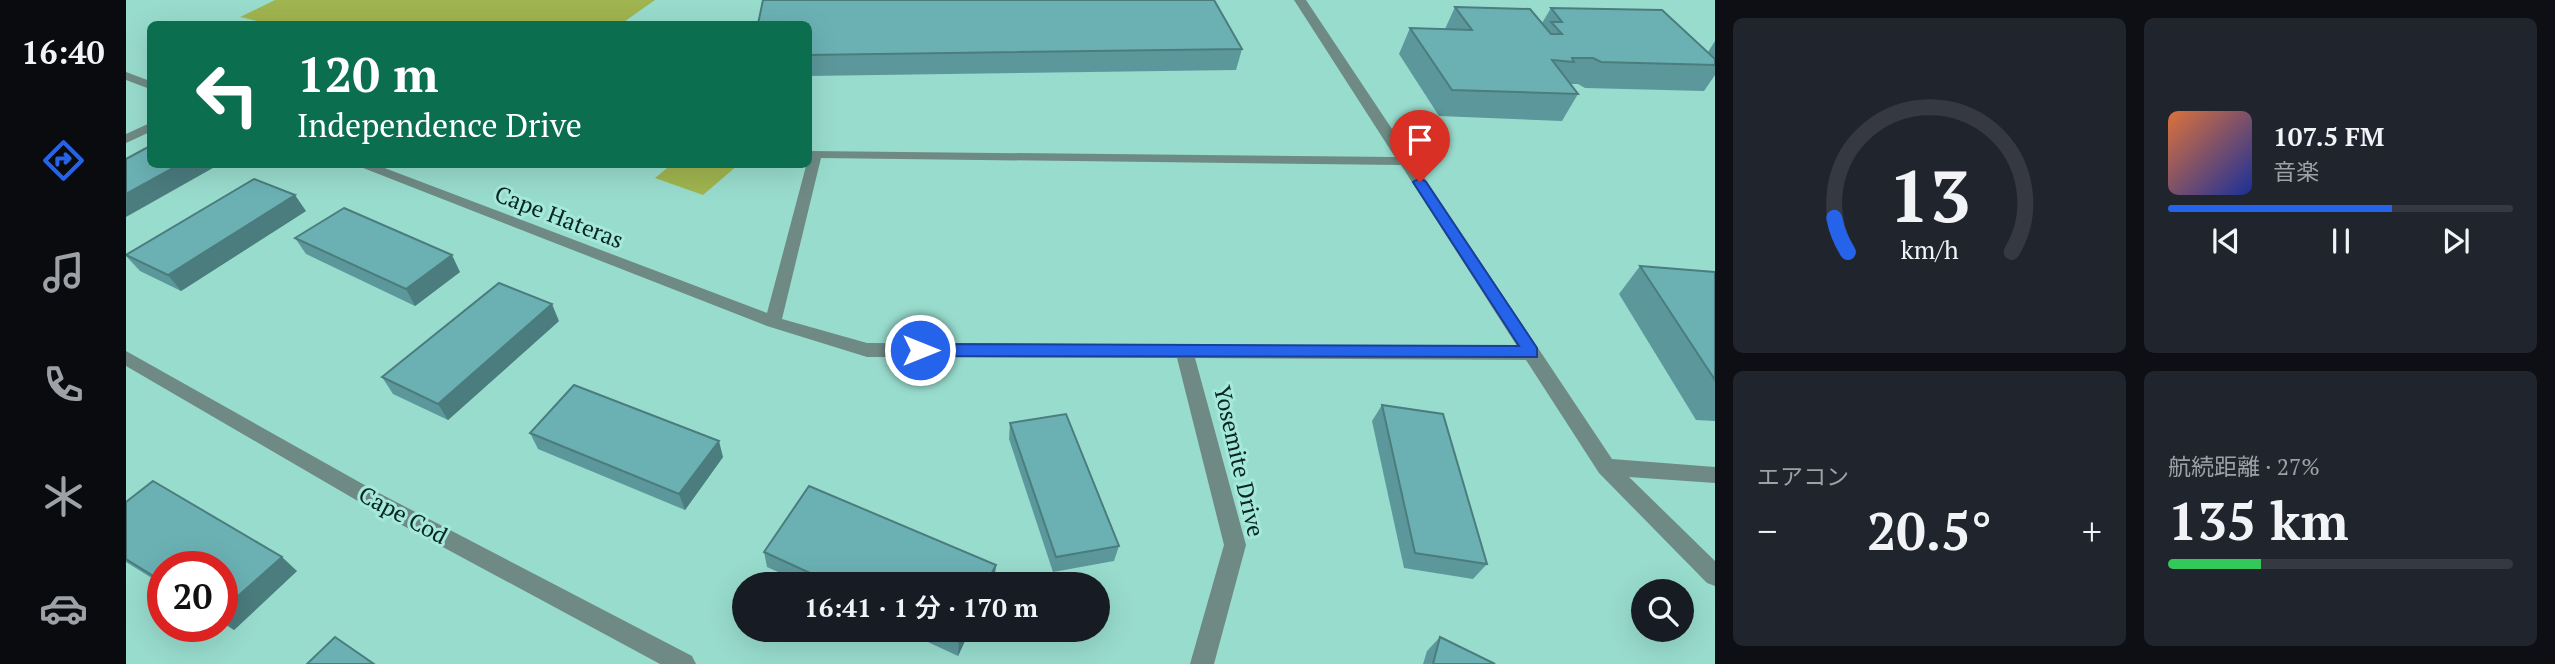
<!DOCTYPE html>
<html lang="ja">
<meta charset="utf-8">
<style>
body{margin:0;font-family:"PT Serif","Noto Sans JP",serif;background:#20242c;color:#f1f3f6;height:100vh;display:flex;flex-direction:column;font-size:26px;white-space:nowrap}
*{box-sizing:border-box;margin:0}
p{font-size:23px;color:#9ea1a6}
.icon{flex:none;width:38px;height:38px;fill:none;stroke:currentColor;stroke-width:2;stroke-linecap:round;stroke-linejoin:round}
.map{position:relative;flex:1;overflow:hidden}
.panel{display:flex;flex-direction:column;gap:18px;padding:18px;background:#0d0f14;width:840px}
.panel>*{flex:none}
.hud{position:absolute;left:21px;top:21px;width:665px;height:147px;border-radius:10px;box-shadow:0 7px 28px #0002;background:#0b6e4f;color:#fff;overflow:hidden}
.buttons{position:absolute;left:1505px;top:579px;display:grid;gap:14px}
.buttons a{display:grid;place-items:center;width:63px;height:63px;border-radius:50%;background:#171b24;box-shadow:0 7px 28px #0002;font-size:35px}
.speed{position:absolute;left:21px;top:551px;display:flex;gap:14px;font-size:35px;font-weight:700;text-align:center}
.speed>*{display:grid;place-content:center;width:91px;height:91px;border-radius:50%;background:#171b24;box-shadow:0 7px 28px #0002;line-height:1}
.speed .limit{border:10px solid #d22;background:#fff;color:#111}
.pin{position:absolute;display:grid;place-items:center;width:60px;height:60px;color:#fff;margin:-72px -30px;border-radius:50% 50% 50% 0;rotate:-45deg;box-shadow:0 0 7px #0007}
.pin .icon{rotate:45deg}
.me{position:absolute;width:77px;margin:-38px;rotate:90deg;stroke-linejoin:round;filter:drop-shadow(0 0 5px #0008)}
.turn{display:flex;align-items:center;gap:24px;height:147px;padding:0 35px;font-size:32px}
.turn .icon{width:91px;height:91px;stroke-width:2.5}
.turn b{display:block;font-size:49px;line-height:60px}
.big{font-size:52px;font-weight:600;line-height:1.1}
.panel .card{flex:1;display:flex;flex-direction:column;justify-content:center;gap:10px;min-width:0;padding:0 24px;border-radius:10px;background:#20242c}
.panel .dial{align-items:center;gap:0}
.dial svg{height:182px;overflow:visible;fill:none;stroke:#363941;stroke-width:7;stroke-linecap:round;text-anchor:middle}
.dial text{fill:#f1f3f6;stroke:none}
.song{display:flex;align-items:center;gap:21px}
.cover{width:84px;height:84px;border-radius:10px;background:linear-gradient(135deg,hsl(20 70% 55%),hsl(230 70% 35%))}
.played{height:7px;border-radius:4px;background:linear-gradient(90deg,#2563eb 65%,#363941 65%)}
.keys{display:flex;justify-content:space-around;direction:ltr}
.heat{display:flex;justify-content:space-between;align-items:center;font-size:38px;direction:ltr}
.charge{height:10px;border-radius:5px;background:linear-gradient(90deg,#34c759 27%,#363941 0)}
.panel .tiles{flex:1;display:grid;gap:18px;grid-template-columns:repeat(2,1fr)}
.trip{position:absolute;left:606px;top:572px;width:378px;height:70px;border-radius:35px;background:#171b24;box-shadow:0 7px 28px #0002;font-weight:600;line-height:70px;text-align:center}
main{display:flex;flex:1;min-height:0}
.dock{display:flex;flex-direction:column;width:126px;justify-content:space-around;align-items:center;background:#090b0e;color:#9ea1a6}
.dock .icon{width:49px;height:49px}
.dock .current{color:#2563eb}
.dock b{font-size:32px;color:#f1f3f6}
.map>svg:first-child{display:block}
.green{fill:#a0b44f}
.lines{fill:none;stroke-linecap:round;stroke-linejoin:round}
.minor{fill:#6f8a84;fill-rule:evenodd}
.wall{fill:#5c989b}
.shaded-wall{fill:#4b7c7e}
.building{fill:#6bb1b4;stroke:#4b7c7e;stroke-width:2}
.route{fill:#2563eb;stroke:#184099;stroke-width:2}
.labels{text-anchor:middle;stroke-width:6;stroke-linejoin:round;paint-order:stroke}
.street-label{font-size:23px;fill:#092520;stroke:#a5e9da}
</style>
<main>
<nav class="dock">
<b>16:40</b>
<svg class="icon current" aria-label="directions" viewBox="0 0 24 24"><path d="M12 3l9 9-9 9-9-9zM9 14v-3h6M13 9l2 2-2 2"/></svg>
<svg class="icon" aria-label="music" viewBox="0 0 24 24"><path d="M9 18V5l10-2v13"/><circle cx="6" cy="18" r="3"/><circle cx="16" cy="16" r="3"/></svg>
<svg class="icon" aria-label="phone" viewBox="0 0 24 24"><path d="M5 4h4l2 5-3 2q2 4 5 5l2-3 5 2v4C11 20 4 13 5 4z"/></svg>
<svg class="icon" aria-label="climate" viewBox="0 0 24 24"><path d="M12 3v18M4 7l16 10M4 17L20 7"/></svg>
<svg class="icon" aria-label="car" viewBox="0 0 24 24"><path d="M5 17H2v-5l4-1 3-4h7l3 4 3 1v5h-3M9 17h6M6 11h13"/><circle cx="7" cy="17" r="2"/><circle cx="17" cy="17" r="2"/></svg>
</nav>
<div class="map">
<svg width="1589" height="664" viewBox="0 0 1589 664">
<rect width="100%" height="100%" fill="#98dccd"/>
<!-- green -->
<g class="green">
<path d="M149 0H529L495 24H143L114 17Z"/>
<path d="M546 164H612V165L577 195 529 178Z"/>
</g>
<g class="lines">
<!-- minor -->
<g class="minor">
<path d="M1168 0H1180L1486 459 1589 467V483L1503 477 1589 561V586L1581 583 1473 473 1400 360 1069 358 1120 545 1088 664H1064L1098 545 1051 358 741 357 641 326 227 164H248L641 313 684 151 1269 157ZM695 158 1275 165 1391 346 741 343 656 319Z"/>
<path d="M0 72 24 81V89L0 80Z"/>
<path d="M24 123V132L0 143V134Z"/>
<path d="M0 351 251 492 566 656 570 664H534L237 504 0 366Z"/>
</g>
</g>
<!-- wall -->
<g class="wall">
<path d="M1329 7 1416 23 1425 8 1582 52 1589 41V75L1578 91 1459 88 1452 84H1444L1452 94 1436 121 1313 116 1273 54 1284 28 1319 29Z"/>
<path d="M682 24 1116 49 1110 70 682 76Z"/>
<path d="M180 211 55 291 14 271 0 256Z"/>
<path d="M169 238 334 272 289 306 180 254Z"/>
<path d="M1514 266 1589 272V421L1570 420 1493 294Z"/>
<path d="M433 321 322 420 267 394 256 377Z"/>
<path d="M1256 405 1361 564 1347 579 1278 568 1246 421Z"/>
<path d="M884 423 993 546 988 561 927 572 883 439Z"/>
<path d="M404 433 597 457 559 510 412 449Z"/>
<path d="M0 502 171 571 108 630 96 623V567H37V585L0 562Z"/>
<path d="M638 552 870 565 868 580 866 584H679L641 567Z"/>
<path d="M776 630H844L832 656Z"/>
<path d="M1314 637 1369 664H1297L1301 651Z"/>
</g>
<!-- shaded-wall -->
<g class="shaded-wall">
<path d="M54 164H94L0 217V194Z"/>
<path d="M169 195 180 211 55 291 42 275Z"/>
<path d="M326 255 334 272 289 306 280 289Z"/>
<path d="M426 304 433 321 322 420 312 404Z"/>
<path d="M593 441 597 457 559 510 553 494Z"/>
<path d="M156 557 171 571 108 630 96 620V610Z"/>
<path d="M870 565 868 580 866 584H860Z"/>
<path d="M839 630H844L832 656 833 642Z"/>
</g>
<!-- building -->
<g class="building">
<path d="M637 0H1088L1116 49 682 55V24H632Z"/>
<path d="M1329 7 1404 9 1425 34H1436L1425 22H1436L1425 8 1536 10 1589 59V65L1475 62 1467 58H1446L1448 62 1426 60 1452 94 1326 90 1284 28 1346 30Z"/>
<path d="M24 146V164H54L0 194V159Z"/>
<path d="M128 179 169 195 42 275 0 255Z"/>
<path d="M218 208 326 255 280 289 169 238Z"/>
<path d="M1514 266 1589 272V380Z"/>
<path d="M373 283 426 304 312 404 256 377Z"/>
<path d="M448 385 593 441 553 494 404 433Z"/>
<path d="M1256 405 1317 414 1361 564 1289 553Z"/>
<path d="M940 414 993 546 930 557 884 423Z"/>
<path d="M27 481 156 557 96 610V567H37V582L0 559V502Z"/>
<path d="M683 486 870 565 860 584H708L638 552Z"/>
<path d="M807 630H839L833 642Z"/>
<path d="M209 637 248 664H181Z"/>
<path d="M1314 637 1369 664H1307Z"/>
</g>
<!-- route -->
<path class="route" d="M1294 178 1300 182 1411 348V357L794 356 786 350 794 344 1393 346 1287 182Z"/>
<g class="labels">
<!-- street labels -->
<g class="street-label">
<text transform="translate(433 217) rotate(21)" y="8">Cape Hateras</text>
<text transform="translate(1113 461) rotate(77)" y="8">Yosemite Drive</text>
<text transform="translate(277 515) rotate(28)" y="8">Cape Cod</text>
</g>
</g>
</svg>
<div class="buttons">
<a><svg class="icon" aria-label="search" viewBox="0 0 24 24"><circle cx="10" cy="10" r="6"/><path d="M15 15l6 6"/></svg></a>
</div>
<div class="speed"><div class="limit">20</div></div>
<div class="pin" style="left:1294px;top:182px;background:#d93025"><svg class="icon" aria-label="arrive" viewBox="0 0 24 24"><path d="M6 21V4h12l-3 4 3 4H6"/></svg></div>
<svg class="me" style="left:794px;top:350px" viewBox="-20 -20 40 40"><circle r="17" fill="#2563eb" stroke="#fff" stroke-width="3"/><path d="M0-11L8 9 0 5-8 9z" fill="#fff"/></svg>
<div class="trip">16:41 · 1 分 · 170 m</div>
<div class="hud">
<div class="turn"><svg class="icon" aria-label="left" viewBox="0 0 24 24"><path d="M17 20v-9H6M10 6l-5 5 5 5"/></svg><div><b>120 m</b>Independence Drive</div></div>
</div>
</div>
<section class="panel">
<div class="tiles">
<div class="card dial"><svg viewBox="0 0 100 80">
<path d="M14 69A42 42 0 1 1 86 69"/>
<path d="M14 69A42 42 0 0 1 8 54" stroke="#2563eb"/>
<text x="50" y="56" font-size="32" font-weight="700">13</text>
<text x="50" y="72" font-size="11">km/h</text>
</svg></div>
<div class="card">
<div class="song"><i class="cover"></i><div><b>107.5 FM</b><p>音楽</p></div></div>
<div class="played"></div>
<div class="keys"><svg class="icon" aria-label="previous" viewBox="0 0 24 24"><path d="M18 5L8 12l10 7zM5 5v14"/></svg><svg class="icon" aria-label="pause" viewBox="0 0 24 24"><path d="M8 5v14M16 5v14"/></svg><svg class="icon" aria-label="next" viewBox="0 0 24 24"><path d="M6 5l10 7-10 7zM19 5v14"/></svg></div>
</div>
<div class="card"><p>エアコン</p>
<div class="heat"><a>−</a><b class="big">20.5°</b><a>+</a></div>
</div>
<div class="card"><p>航続距離 · 27%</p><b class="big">135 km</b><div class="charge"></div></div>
</div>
</section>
</main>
